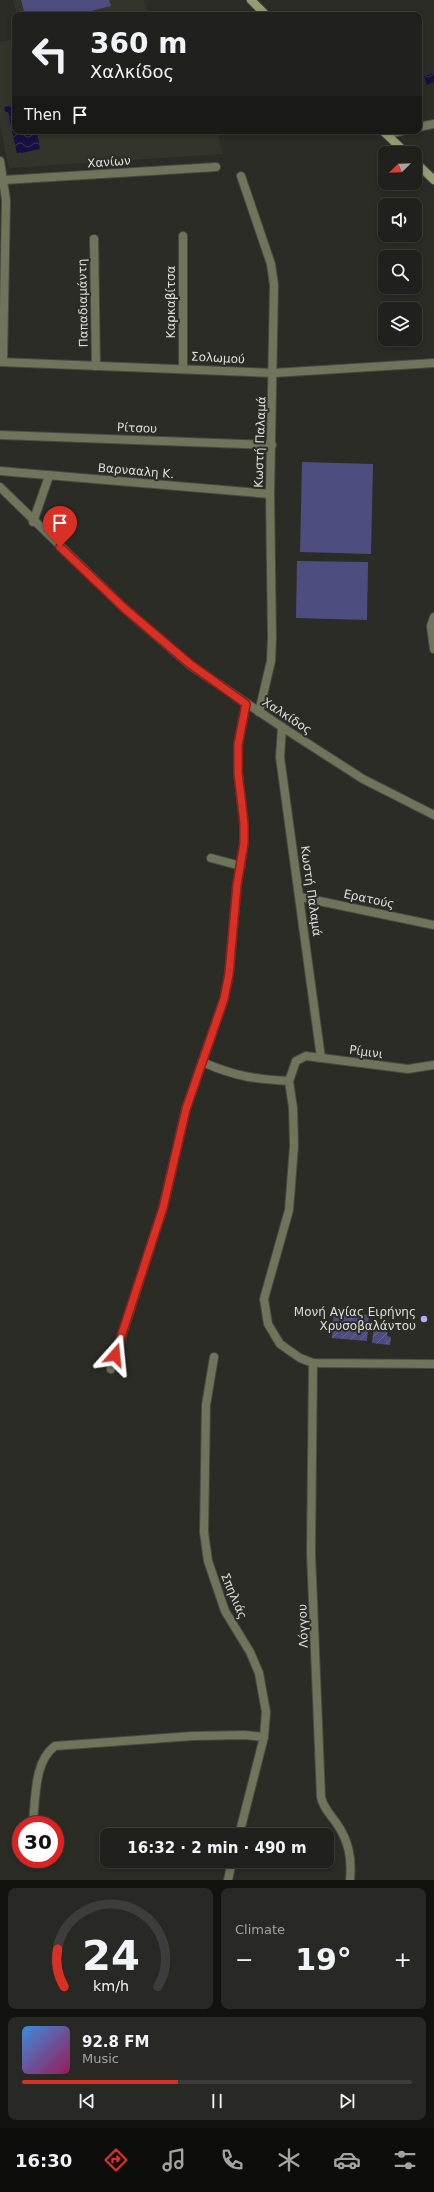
<!DOCTYPE html>
<meta charset="utf-8">
<style>
body{margin:0;font-family:"DejaVu Sans",sans-serif;background:#282925;color:#f1f3f6;height:100vh;display:flex;flex-direction:column;font-size:15px;white-space:nowrap}
*{box-sizing:border-box;margin:0}
p{font-size:13px;color:#a2a3a3}
.icon{flex:none;width:22px;height:22px;fill:none;stroke:currentColor;stroke-width:2;stroke-linecap:round;stroke-linejoin:round}
.map{position:relative;height:1880px;overflow:hidden}
.drawer{display:flex;flex-direction:column;gap:8px;padding:8px;background:#12120f;flex:1}
.drawer>*{flex:none}
.guide{position:absolute;left:12px;top:12px;width:410px;height:122px;border-radius:8px;box-shadow:0 2px 6px #0003,0 0 0 1px #3d3e3b;background:#20211c;color:#f1f3f6;overflow:hidden}
.needle{width:26px;rotate:247deg}
.tools{position:absolute;left:378px;top:146px;display:grid;gap:8px}
.tools a{display:grid;place-items:center;width:44px;height:44px;border-radius:8px;background:#20211c;box-shadow:0 2px 6px #0003,0 0 0 1px #3d3e3b;font-size:20px}
.speed{position:absolute;left:12px;top:1816px;display:flex;gap:8px;font-size:20px;font-weight:700;text-align:center}
.speed>*{display:grid;place-content:center;width:52px;height:52px;border-radius:50%;background:#20211c;box-shadow:0 2px 6px #0003,0 0 0 1px #3d3e3b;line-height:1}
.speed .limit{border:6px solid #d22;background:#fff;color:#111}
.pin{position:absolute;display:grid;place-items:center;width:34px;height:34px;color:#fff;margin:-41px -17px;border-radius:50% 50% 50% 0;rotate:-45deg;box-shadow:0 0 4px #0007}
.pin .icon{rotate:45deg}
.me{position:absolute;width:44px;margin:-22px;rotate:18deg;stroke-linejoin:round;filter:drop-shadow(0 0 3px #0008)}
.turn{display:flex;align-items:center;gap:14px;height:84px;padding:0 12px;font-size:18px}
.turn .icon{width:52px;height:52px;stroke-width:2.5}
.turn b{display:block;font-size:28px;line-height:34px}
.then{display:flex;align-items:center;height:38px;padding:0 12px;background:#0003;gap:8px;font-size:15px}
.big{font-size:30px;font-weight:700;line-height:1.1}
.drawer .widget{flex:1;display:flex;flex-direction:column;justify-content:center;gap:6px;min-width:0;padding:0 14px;border-radius:8px;background:#282925}
.drawer .dial{align-items:center;gap:0}
.dial svg{height:104px;overflow:visible;fill:none;stroke:#3d3e3b;stroke-width:7;stroke-linecap:round;text-anchor:middle}
.dial text{fill:#f1f3f6;stroke:none}
.song{display:flex;align-items:center;gap:12px}
.cover{width:48px;height:48px;border-radius:6px;background:linear-gradient(135deg,hsl(210 70% 55%),hsl(330 70% 35%))}
.played{height:4px;border-radius:2px;background:linear-gradient(90deg,#d93025 40%,#3d3e3b 40%)}
.keys{display:flex;justify-content:space-around;direction:ltr}
.heat{display:flex;justify-content:space-between;align-items:center;font-size:22px;direction:ltr}
.drawer .tiles{flex:1;display:grid;gap:8px;grid-template-columns:1fr 1fr}
.widget:last-child{grid-column:span 2}
.trip{position:absolute;left:100px;top:1828px;width:234px;height:40px;border-radius:8px;background:#20211c;box-shadow:0 2px 6px #0003,0 0 0 1px #3d3e3b;font-weight:700;line-height:40px;text-align:center}
.menu{display:flex;height:64px;justify-content:space-around;align-items:center;background:#0d0d0b;color:#a2a3a3}
.menu .icon{width:28px;height:28px}
.menu .active{color:#d93025}
.menu b{font-size:18px;color:#f1f3f6}
.map>svg:first-child{display:block}
.built{fill:#33352a}
.park{fill:#4e4d7f}
.garden{fill:url(#garden-furrows)}
.water{fill:url(#water-waves)}
.lines{fill:none;stroke-linecap:round;stroke-linejoin:round}
.minor-casing{stroke:#484943;stroke-width:10}
.secondary-casing{stroke:#484943;stroke-width:10}
.minor{stroke:#6f745a;stroke-width:8}
.secondary{stroke:#969d73;stroke-width:8}
.route-casing{stroke:#8d1f18;stroke-width:10}
.route{stroke:#d93025;stroke-width:7}
.poi-dot{fill:#aeaefa;stroke:#2b2c26;stroke-width:1.5}
.labels{text-anchor:middle;stroke-width:4;stroke-linejoin:round;paint-order:stroke}
.street-label{font-size:12px;fill:#dedfdb;stroke:#2b2c26}
.poi-label{font-size:12px;fill:#dedfdb;stroke:#2b2c26;text-anchor:end}
</style>
<div class="map">
<svg width="434" height="1880" viewBox="0 0 434 1880">
<defs>
<pattern id="garden-furrows" width="10" height="10" patternUnits="userSpaceOnUse"><rect width="10" height="10" fill="#4e4d7f"/><path d="M-1 1l2-2M0 10L10 0M9 11l2-2" fill="none" stroke="#676691"/></pattern>
<pattern id="water-waves" width="16" height="10" patternUnits="userSpaceOnUse"><rect width="16" height="10" fill="#181040"/><path d="M0 5q4-4 8 0t8 0" fill="none" stroke="#39325b"/></pattern>
</defs>
<rect width="100%" height="100%" fill="#2b2c26"/>
<!-- built -->
<g class="built">
<path d="M13 0H144L149 15H17Z"/>
<path d="M15 39V131H232L218 136 223 154 9 168 0 126V42Z"/>
</g>
<!-- park -->
<g class="park">
<path d="M21 0H109L111 6 75 15H25Z"/>
<path d="M302 462 373 464 371 554 300 552Z"/>
<path d="M297 561 368 562 367 620 296 618Z"/>
</g>
<!-- garden -->
<g class="garden">
<path d="M334 1312 369 1315 367 1341 332 1338Z"/>
<path d="M374 1324 388 1326 387 1336 391 1337 390 1345 372 1343Z"/>
</g>
<!-- water -->
<g class="water">
<path d="M434 73V82L427 85 424 76Z"/>
<path d="M15 105V131H37L40 149 17 154 8 112H5L4 107Z"/>
</g>
<g class="lines">
<!-- minor casing -->
<g class="minor-casing">
<g id="minor">
<path d="M419 127 434 124"/>
<path d="M387 134 402 131"/>
<path d="M0 161 6 200 3 362"/>
<path d="M241 176 271 264 274 285 270 494 272 638 271 661 259 712"/>
<path d="M4 180 216 167"/>
<path d="M183 236V368"/>
<path d="M94 239 96 366"/>
<path d="M0 362 274 373 434 363"/>
<path d="M0 435 272 445"/>
<path d="M0 471 270 494"/>
<path d="M0 487 124 608 190 665 282 727 363 779 434 815"/>
<path d="M33 522 49 476"/>
<path d="M434 617 431 626 434 649"/>
<path d="M282 727 280 757 321 1058"/>
<path d="M211 858 241 866"/>
<path d="M300 897 434 925"/>
<path d="M202 1062C235 1076 252 1079 289 1081"/>
<path d="M434 1065 408 1069 306 1056 296 1061 289 1081 293 1108 294 1146 289 1210 264 1299 268 1324 280 1344 300 1358 313 1363 434 1364"/>
<path d="M214 1357 206 1405 204 1532 208 1561 225 1611 250 1652 259 1673 266 1712 264 1737 239 1835"/>
<path d="M313 1363 311 1553 321 1797C323 1808 331 1815 337 1824 349 1842 352 1858 350 1880"/>
<path d="M111 1369 163 1208 186 1109 224 999 229 974 237 885 244 843V823L238 773V745L246 704"/>
<path d="M33 1821C36 1797 34 1761 55 1746L193 1736 245 1735 264 1737"/>
<path d="M228 1880 232 1861"/>
</g>
</g>
<!-- secondary casing -->
<g class="secondary-casing">
<g id="secondary">
<path d="M251 0 266 15"/>
<path d="M383 131 406 153"/>
<path d="M415 162 434 180"/>
</g>
</g>
<!-- minor -->
<use href="#minor" class="minor"/>
<!-- secondary -->
<use href="#secondary" class="secondary"/>
</g>
<g class="lines">
<!-- route casing -->
<g class="route-casing">
<path id="route" d="M60 547 124 608 190 664 246 704 238 745V773L244 823V843L237 885 229 974 224 999 186 1109 163 1208 115 1355"/>
</g>
<!-- route -->
<use href="#route" class="route"/>
</g>
<!-- markers -->
<circle class="poi-dot" cx="424" cy="1319" r="4"/>
<g class="labels">
<!-- street labels -->
<g class="street-label">
<text transform="translate(109 162) rotate(-4)" y="4">Χανίων</text>
<text transform="translate(171 302) rotate(-90)" y="4">Καρκαβίτσα</text>
<text transform="translate(83 303) rotate(-91)" y="4">Παπαδιαμάντη</text>
<text transform="translate(218 358) rotate(3)" y="4">Σολωμού</text>
<text transform="translate(137 428) rotate(2)" y="4">Ρίτσου</text>
<text transform="translate(260 442) rotate(-88)" y="4">Κωστή Παλαμά</text>
<text transform="translate(136 471) rotate(5)" y="4">Βαρνααλη Κ.</text>
<text transform="translate(287 716) rotate(33)" y="4">Χαλκίδος</text>
<text transform="translate(311 891) rotate(82)" y="4">Κωστή Παλαμά</text>
<text transform="translate(369 899) rotate(12)" y="4">Ερατούς</text>
<text transform="translate(366 1052) rotate(8)" y="4">Ρίμινι</text>
<text transform="translate(234 1596) rotate(67)" y="4">Σπηλιάς</text>
<text transform="translate(303 1626) rotate(-92)" y="4">Λόγγου</text>
</g>
<!-- poi labels -->
<g class="poi-label">
<text x="416" y="1316">Μονή Αγίας Ειρήνης<tspan x="416" dy="14">Χρυσοβαλάντου</tspan></text>
</g>
</g>
</svg>
<div class="tools">
<a><svg class="needle" viewBox="-14 -14 28 28"><path d="M0-13l5 13h-10z" fill="#e53935"/><path d="M0 13l5-13h-10z" fill="#a2a3a3"/></svg></a>
<a><svg class="icon" aria-label="sound" viewBox="0 0 24 24"><path d="M4 9h4l5-4v14l-5-4H4zM17 9q2 3 0 6"/></svg></a>
<a><svg class="icon" aria-label="search" viewBox="0 0 24 24"><circle cx="10" cy="10" r="6"/><path d="M15 15l6 6"/></svg></a>
<a><svg class="icon" aria-label="layers" viewBox="0 0 24 24"><path d="M12 4l9 5-9 5-9-5zM3 14l9 5 9-5"/></svg></a>
</div>
<div class="speed"><div class="limit">30</div></div>
<div class="pin" style="left:60px;top:547px;background:#d93025"><svg class="icon" aria-label="arrive" viewBox="0 0 24 24"><path d="M6 21V4h12l-3 4 3 4H6"/></svg></div>
<svg class="me" style="left:115px;top:1355px" viewBox="-20 -20 40 40"><path d="M0-17L14 15 0 8-14 15z" fill="#d93025" stroke="#fff" stroke-width="4"/></svg>
<div class="trip">16:32 · 2 min · 490 m</div>
<div class="guide">
<div class="turn"><svg class="icon" aria-label="left" viewBox="0 0 24 24"><path d="M17 20v-9H6M10 6l-5 5 5 5"/></svg><div><b>360 m</b>Χαλκίδος</div></div>
<div class="then">Then<svg class="icon" aria-label="arrive" viewBox="0 0 24 24"><path d="M6 21V4h12l-3 4 3 4H6"/></svg></div>
</div>
</div>
<section class="drawer">
<div class="tiles">
<div class="widget dial"><svg viewBox="0 0 100 80">
<path d="M14 69A42 42 0 1 1 86 69"/>
<path d="M14 69A42 42 0 0 1 9 40" stroke="#d93025"/>
<text x="50" y="56" font-size="32" font-weight="700">24</text>
<text x="50" y="72" font-size="11">km/h</text>
</svg></div>
<div class="widget"><p>Climate</p>
<div class="heat"><a>−</a><b class="big">19°</b><a>+</a></div>
</div>
<div class="widget">
<div class="song"><i class="cover"></i><div><b>92.8 FM</b><p>Music</p></div></div>
<div class="played"></div>
<div class="keys"><svg class="icon" aria-label="previous" viewBox="0 0 24 24"><path d="M18 5L8 12l10 7zM5 5v14"/></svg><svg class="icon" aria-label="pause" viewBox="0 0 24 24"><path d="M8 5v14M16 5v14"/></svg><svg class="icon" aria-label="next" viewBox="0 0 24 24"><path d="M6 5l10 7-10 7zM19 5v14"/></svg></div>
</div>
</div>
</section>
<nav class="menu">
<b>16:30</b>
<svg class="icon active" aria-label="directions" viewBox="0 0 24 24"><path d="M12 3l9 9-9 9-9-9zM9 14v-3h6M13 9l2 2-2 2"/></svg>
<svg class="icon" aria-label="music" viewBox="0 0 24 24"><path d="M9 18V5l10-2v13"/><circle cx="6" cy="18" r="3"/><circle cx="16" cy="16" r="3"/></svg>
<svg class="icon" aria-label="phone" viewBox="0 0 24 24"><path d="M5 4h4l2 5-3 2q2 4 5 5l2-3 5 2v4C11 20 4 13 5 4z"/></svg>
<svg class="icon" aria-label="climate" viewBox="0 0 24 24"><path d="M12 3v18M4 7l16 10M4 17L20 7"/></svg>
<svg class="icon" aria-label="car" viewBox="0 0 24 24"><path d="M5 17H2v-5l4-1 3-4h7l3 4 3 1v5h-3M9 17h6M6 11h13"/><circle cx="7" cy="17" r="2"/><circle cx="17" cy="17" r="2"/></svg>
<svg class="icon" aria-label="filters" viewBox="0 0 24 24"><path d="M4 7h16M4 17h16"/><circle cx="9" cy="7" r="2"/><circle cx="15" cy="17" r="2"/></svg>
</nav>
